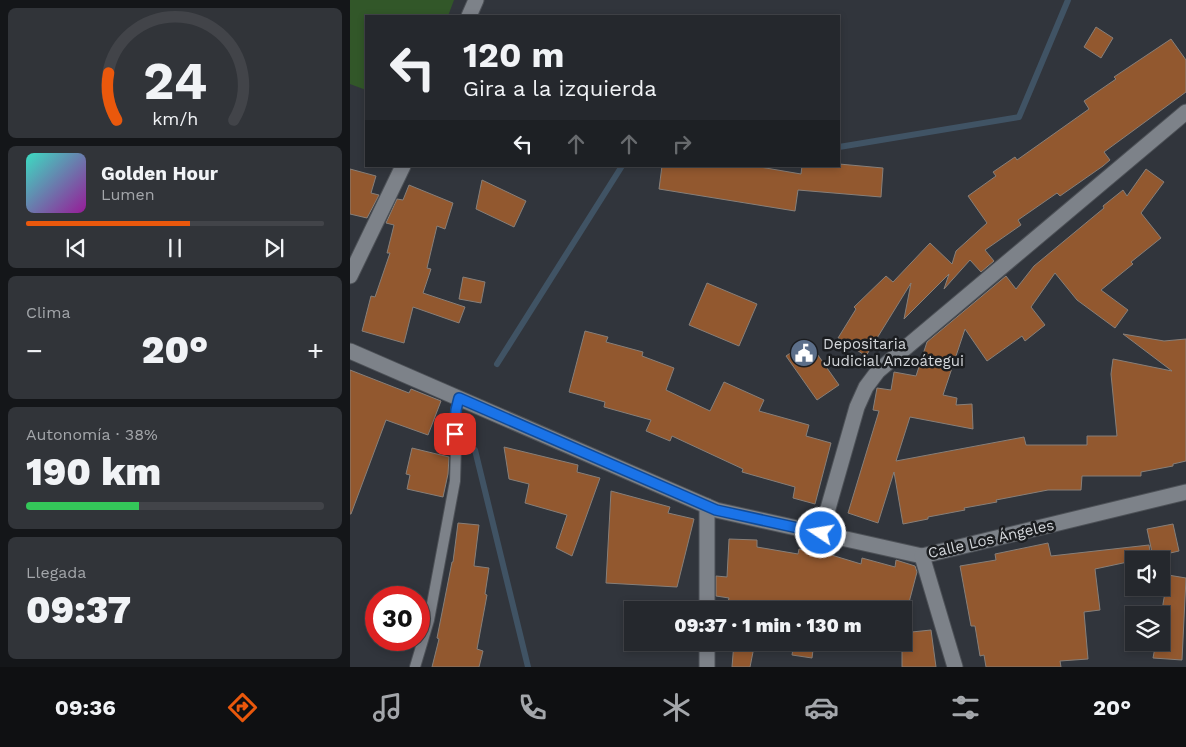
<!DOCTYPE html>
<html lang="es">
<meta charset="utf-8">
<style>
body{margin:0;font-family:"Work Sans",sans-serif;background:#313439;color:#f1f3f6;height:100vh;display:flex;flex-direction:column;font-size:19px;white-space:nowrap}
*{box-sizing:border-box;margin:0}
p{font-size:16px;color:#a3a6aa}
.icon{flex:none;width:28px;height:28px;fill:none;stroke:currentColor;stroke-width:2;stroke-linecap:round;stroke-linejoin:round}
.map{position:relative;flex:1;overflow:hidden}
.panel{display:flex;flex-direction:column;gap:8px;padding:8px;background:#141619;width:350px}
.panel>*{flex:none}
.banner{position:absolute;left:15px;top:15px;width:475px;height:152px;border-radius:0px;box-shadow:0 2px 8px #0003,0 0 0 1px #424449;background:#25282d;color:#f1f3f6;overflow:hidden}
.fabs{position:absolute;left:775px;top:551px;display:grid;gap:10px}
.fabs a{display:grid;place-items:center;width:45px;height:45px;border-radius:0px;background:#25282d;box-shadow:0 2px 8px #0003,0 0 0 1px #424449;font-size:25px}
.speed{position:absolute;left:15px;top:586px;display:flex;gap:10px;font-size:25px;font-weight:700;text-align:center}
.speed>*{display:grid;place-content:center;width:65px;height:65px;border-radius:50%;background:#25282d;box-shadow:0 2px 8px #0003,0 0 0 1px #424449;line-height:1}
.speed .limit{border:8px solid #d22;background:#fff;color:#111}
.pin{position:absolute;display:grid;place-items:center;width:42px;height:42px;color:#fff;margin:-21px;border-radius:10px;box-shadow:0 2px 8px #0006}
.me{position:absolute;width:55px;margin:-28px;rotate:282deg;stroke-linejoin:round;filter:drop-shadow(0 0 4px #0008)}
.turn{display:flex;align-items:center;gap:18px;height:105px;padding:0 15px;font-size:22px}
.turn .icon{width:65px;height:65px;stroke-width:2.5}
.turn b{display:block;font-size:35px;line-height:42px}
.lanes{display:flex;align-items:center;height:48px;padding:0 15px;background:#0003;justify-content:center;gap:25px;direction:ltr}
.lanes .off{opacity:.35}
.big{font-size:38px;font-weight:800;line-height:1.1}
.panel .tile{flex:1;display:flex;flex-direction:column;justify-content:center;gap:8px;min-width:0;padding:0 18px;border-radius:8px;background:#313439}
.panel .dial{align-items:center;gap:0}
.dial svg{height:130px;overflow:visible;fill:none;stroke:#424449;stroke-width:7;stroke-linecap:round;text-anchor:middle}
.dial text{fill:#f1f3f6;stroke:none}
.song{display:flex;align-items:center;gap:15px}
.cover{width:60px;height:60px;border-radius:8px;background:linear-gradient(135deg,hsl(170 70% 55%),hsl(300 70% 35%))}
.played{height:5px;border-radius:2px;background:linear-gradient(90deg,#ea580c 55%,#424449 55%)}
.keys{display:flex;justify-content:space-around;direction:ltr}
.heat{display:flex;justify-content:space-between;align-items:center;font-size:28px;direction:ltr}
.charge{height:8px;border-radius:4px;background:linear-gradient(90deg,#34c759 38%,#424449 0)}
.trip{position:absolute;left:274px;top:601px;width:288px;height:50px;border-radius:0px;background:#25282d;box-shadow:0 2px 8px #0003,0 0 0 1px #424449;font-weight:800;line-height:50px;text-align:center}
.tabs{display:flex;height:80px;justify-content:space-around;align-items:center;background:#0f1012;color:#a3a6aa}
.tabs .icon{width:35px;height:35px}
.tabs .active{color:#ea580c}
.tabs b{font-size:22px;color:#f1f3f6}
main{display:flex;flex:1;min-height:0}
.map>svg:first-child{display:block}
.green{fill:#325729}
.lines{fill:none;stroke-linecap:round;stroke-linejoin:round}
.stream{stroke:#405364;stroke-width:6}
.building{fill:#92582f;stroke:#877f79}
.lane-casing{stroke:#4d5157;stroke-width:12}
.street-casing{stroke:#4d5157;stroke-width:17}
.lane{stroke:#7d8289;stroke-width:10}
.street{stroke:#7d8289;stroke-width:15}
.route-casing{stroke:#114b97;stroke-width:12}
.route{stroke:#1a73e8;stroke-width:9}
.labels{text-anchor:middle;stroke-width:5;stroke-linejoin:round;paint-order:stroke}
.poi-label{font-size:15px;fill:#d4d7db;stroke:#1b1d20;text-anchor:start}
.street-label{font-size:15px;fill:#d4d7db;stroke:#1b1d20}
</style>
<main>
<section class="panel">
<div class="tile dial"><svg viewBox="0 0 100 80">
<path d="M14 69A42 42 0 1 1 86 69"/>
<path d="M14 69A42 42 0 0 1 9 40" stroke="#ea580c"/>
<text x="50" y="56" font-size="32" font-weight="700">24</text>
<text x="50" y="72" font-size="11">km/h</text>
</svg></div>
<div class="tile">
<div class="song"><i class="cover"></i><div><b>Golden Hour</b><p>Lumen</p></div></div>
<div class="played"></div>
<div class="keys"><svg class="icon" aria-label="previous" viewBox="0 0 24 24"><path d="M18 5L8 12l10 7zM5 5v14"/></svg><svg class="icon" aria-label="pause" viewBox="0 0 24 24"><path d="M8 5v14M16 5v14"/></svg><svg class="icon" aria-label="next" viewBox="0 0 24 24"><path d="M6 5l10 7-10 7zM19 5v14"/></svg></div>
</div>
<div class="tile"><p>Clima</p>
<div class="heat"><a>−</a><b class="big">20°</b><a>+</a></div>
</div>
<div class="tile"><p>Autonomía · 38%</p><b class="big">190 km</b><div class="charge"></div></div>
<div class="tile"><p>Llegada</p><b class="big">09:37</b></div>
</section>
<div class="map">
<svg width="836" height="667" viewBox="0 0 836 667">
<rect width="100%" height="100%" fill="#31353c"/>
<!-- green -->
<path class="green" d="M0 0H104L98 16H16V90L0 84Z"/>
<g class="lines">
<!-- stream -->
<g class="stream">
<path d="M489 147 669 117 718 0"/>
<path d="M147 364 272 166"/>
<path d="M125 450 178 667"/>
</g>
</g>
<!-- building -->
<g class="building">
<path d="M746 27 763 38 751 58 734 47Z"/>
<path d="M821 39 836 60V92L754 152 760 160 753 166 710 196 707 193 668 220 671 225 635 250 644 261 631 272 620 260 594 289 599 274 554 319 561 283 516 356 488 338 506 309 504 307 536 276 543 282 580 243 602 264 606 251 637 223 618 196 646 176 643 172 665 157 667 160 739 109 734 101 766 79 764 77Z"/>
<path d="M489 164 533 168 531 197 448 190 445 211 309 189 312 166H404L451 174 452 166H489Z"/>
<path d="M0 169 26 176 21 193 29 195 17 218 0 214Z"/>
<path d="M796 169 814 182 791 213 811 238 781 262 783 264 751 290 778 310 765 328 727 300 705 273 681 307 695 325 675 341 672 336 637 361 615 329 593 395 607 398 606 405 622 404 623 429 560 417 546 461 674 437 676 445H737V436H767L761 374 763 359 822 371 773 334 814 341 836 339V461L823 464V466L791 472V476H732L731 490H698L646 500 647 502 614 508 615 510 578 517V519L553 524 544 472 528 523 498 513 529 411 523 410 527 388 541 390 544 372 566 376 577 342 656 276 666 289 684 266 754 208 753 206 773 190 777 196Z"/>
<path d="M132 180 176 201 164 227 126 209Z"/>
<path d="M59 185 103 203 95 229 87 226 77 268 81 269 73 293 115 307 109 323 63 307 54 343 12 331 21 296 25 297 40 253H37L44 225 36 223 47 199 53 200Z"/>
<path d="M113 277 135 282 131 303 109 299Z"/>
<path d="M357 283 407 304 389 346 339 325Z"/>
<path d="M235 331 258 337 256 342 293 352 292 356 324 368 316 390 360 411 374 382 414 400 409 411 459 425 456 436 481 443 465 504 443 498 445 487 392 472 393 469 322 436 320 441 296 431 301 420 254 407 255 402 219 392Z"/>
<path d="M458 341 489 385 467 400 436 356Z"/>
<path d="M0 370 59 393 61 389 91 401 78 435 36 420 1 514H0Z"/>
<path d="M154 447 228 465 227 472 250 478 222 556 206 548 217 515 175 503 179 484 159 479Z"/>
<path d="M62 448 99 457 98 474 93 497 57 489 60 475 56 474Z"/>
<path d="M261 491 320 507 318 513 344 519 327 587 256 583Z"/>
<path d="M108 523 129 525 124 566 139 568 135 594 137 595 127 649 133 651 129 667H82L89 639 87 638 102 562H103Z"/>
<path d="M823 524 829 551 803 557 797 529Z"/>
<path d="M379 539 407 540V547L448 554 449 549 478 554 511 564 512 558 545 567 546 560 565 566 567 572 557 610H376L379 598 366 596V576L377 577Z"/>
<path d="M698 543 701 556 799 545 801 557 745 569 750 610 734 612 738 659 710 661 711 667H636L634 655 630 656 625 626H621L610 566 646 560 645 554Z"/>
<path d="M818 575 836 578 832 660 803 658 806 642H811L813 604Z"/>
<path d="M581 630 586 667H552V633Z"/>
<path d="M293 642H338L337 648 293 644Z"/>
<path d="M384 642H405L400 667H382Z"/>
<path d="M444 642H464L462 658 442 655Z"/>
</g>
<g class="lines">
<!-- lane casing -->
<g class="lane-casing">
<path id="lane" d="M65 667 79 620 105 481 106 448 105 421 106 410 109 398"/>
</g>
<!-- street casing -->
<g class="street-casing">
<g id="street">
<path d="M119 16 126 0"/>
<path d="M0 276 53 166"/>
<path d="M0 351 366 510 572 556 836 492"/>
<path d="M357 506V610"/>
<path d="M471 533 507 407 516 387 528 371 836 112"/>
<path d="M572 556 605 667"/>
<path d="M357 642V667"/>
</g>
</g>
<!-- lane -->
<use href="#lane" class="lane"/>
<!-- street -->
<use href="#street" class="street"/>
</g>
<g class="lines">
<!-- route casing -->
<g class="route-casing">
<path id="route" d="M105 434 106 410 109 398 366 510 471 533"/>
</g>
<!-- route -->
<use href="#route" class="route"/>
</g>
<!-- icons -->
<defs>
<g id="civic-disc" transform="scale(1.4375)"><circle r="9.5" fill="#5c6f8a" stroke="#1b1d20"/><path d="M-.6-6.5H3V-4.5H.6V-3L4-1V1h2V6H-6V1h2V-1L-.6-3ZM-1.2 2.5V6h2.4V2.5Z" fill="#fff"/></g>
</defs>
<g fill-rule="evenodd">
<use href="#civic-disc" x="454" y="353"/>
</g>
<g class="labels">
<!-- poi labels -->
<g class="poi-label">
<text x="473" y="349">Depositaria<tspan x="473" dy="17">Judicial Anzoátegui</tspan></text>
</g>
<!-- street labels -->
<g class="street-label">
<text transform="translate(641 539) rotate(-13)" y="5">Calle Los Ángeles</text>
</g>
</g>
</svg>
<div class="fabs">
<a><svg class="icon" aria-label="sound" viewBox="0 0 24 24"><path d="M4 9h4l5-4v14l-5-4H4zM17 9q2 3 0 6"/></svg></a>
<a><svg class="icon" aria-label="layers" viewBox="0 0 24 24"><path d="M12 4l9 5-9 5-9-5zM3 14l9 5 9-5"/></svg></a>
</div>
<div class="speed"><div class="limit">30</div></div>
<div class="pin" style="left:105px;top:434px;background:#d93025"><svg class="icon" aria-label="arrive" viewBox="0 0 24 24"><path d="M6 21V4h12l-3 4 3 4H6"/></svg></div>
<svg class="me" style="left:471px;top:533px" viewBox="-20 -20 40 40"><circle r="17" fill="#1a73e8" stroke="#fff" stroke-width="3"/><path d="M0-11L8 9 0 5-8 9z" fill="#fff"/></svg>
<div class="trip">09:37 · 1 min · 130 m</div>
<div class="banner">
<div class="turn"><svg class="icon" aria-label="left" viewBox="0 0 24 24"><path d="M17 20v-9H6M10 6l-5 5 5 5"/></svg><div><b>120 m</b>Gira a la izquierda</div></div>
<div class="lanes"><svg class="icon" aria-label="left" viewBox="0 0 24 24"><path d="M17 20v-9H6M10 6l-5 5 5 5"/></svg><svg class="icon off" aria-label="ahead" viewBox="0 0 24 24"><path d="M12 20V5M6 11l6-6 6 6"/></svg><svg class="icon off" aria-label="ahead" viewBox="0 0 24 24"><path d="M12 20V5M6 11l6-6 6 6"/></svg><svg class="icon off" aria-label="right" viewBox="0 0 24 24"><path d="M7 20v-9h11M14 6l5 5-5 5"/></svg></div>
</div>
</div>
</main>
<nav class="tabs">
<b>09:36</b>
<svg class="icon active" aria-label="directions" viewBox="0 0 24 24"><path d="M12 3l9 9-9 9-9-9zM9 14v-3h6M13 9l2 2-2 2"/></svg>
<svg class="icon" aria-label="music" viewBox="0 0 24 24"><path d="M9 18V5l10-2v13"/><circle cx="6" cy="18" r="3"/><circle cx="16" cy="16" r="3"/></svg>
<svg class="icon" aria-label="phone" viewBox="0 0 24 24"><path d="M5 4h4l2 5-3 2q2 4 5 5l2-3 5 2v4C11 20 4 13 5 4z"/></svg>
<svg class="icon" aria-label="climate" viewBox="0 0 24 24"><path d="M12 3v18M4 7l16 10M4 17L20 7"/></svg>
<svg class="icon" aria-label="car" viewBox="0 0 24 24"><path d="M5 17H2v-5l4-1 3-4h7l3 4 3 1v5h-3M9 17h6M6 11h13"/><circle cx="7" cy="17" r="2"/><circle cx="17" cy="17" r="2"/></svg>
<svg class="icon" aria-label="filters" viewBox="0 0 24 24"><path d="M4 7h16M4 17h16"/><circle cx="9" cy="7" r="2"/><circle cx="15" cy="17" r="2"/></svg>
<b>20°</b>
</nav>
